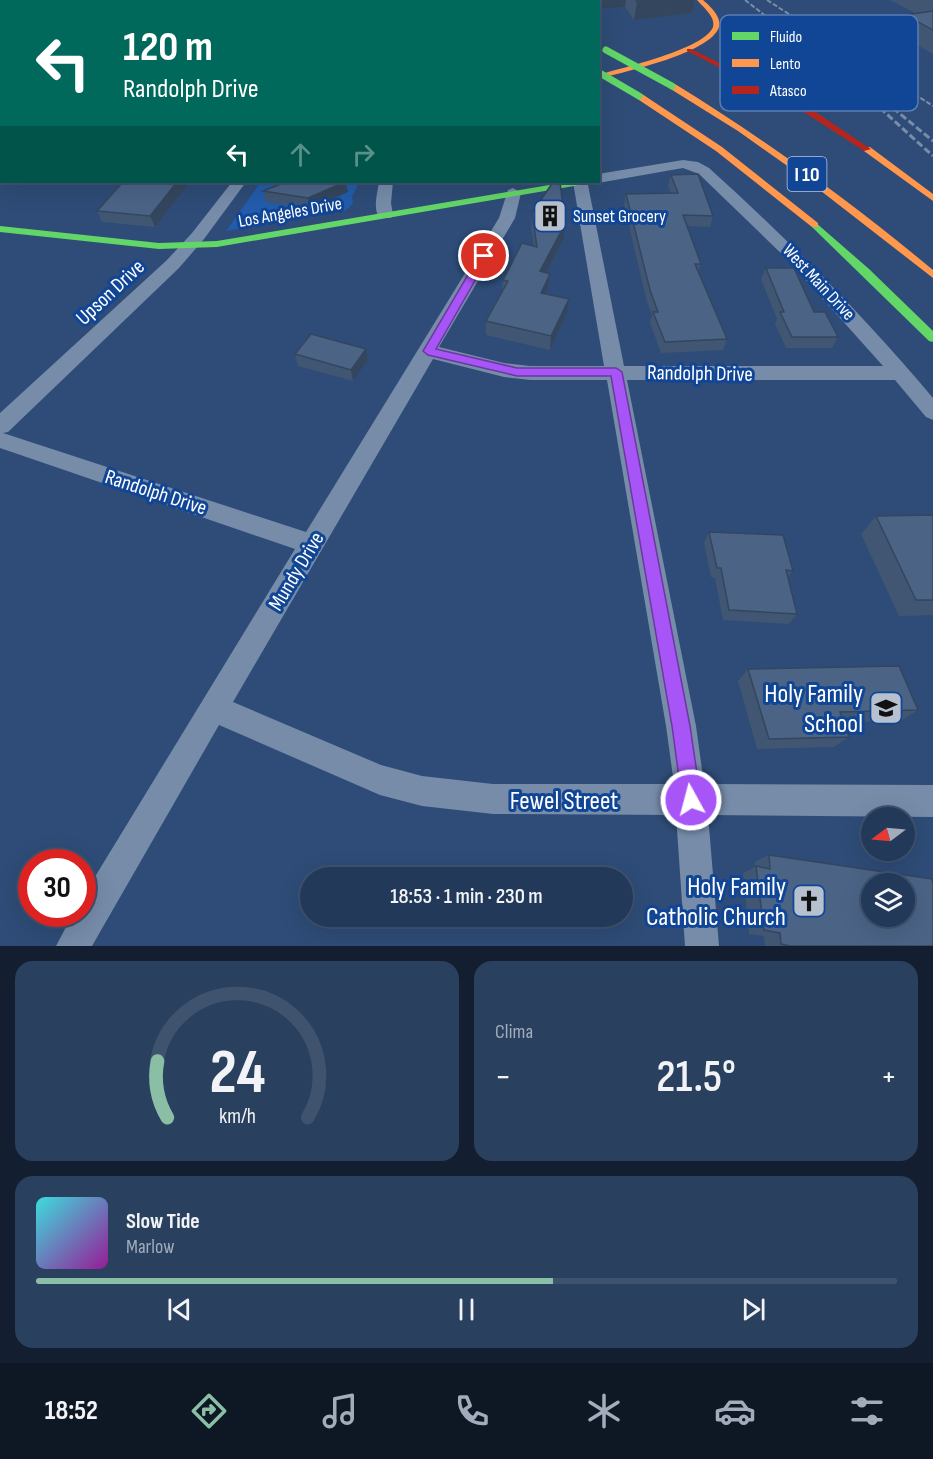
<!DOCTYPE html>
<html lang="es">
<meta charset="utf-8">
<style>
body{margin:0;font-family:"Sofia Sans Condensed",sans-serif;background:#2a405f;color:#f1f3f6;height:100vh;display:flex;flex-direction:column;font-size:22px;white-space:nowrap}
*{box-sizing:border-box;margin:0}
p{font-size:20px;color:#a2acba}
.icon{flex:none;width:33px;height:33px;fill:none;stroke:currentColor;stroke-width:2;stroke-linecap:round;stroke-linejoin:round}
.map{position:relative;height:946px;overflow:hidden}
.sheet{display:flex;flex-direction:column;gap:15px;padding:15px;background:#131f31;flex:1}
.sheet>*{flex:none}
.hud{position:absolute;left:0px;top:0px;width:600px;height:183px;box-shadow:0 6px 24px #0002,0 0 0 2px #3f536f;background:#00695c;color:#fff;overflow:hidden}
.needle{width:39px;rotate:254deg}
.fabs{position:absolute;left:861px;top:807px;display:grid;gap:12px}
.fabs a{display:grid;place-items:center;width:54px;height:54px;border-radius:50%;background:#223959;box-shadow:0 6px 24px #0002,0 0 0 2px #3f536f;font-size:30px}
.speed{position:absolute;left:18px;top:849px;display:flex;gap:12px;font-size:30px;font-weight:700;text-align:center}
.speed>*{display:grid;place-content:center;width:78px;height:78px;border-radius:50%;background:#223959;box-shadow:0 6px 24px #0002,0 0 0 2px #3f536f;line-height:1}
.speed .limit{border:9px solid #d22;background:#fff;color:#111}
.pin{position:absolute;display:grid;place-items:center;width:51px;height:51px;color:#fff;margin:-26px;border:3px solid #fff;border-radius:50%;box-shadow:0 2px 6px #0007}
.me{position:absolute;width:66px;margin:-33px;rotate:353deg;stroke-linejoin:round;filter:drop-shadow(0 0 4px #0008)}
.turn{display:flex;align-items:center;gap:21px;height:126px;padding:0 24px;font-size:27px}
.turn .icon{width:78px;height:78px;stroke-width:2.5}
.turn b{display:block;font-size:42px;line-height:51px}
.lanes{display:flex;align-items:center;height:57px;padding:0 24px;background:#0003;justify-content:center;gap:30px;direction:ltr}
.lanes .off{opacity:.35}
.big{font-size:45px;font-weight:600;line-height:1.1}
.sheet .widget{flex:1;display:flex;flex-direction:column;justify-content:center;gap:9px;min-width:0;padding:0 21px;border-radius:18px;background:#2a405f}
.sheet .dial{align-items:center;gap:0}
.dial svg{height:156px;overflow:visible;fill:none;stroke:#3f536f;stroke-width:7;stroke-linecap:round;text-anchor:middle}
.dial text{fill:#f1f3f6;stroke:none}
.song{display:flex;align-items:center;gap:18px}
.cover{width:72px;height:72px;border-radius:9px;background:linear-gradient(135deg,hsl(180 70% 55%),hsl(300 70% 35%))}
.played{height:6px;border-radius:3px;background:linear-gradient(90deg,#8abfa5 60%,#3f536f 60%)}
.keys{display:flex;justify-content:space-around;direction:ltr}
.heat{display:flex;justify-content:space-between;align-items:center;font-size:33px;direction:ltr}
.sheet .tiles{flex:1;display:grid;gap:15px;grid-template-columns:1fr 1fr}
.widget:last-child{grid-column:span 2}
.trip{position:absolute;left:300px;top:867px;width:333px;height:60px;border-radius:30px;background:#223959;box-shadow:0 6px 24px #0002,0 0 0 2px #3f536f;font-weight:600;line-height:60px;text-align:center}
.tabs{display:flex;height:96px;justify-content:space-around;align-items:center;background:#0e1724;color:#a2acba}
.tabs .icon{width:42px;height:42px}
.tabs .on{color:#8abfa5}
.tabs b{font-size:27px;color:#f1f3f6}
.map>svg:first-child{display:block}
.green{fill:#235cac}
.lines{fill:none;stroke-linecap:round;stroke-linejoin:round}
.street{fill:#768ca9;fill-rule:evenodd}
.fast{fill:#63d668;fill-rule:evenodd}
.slow{fill:#ff974d;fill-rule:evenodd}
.jam{fill:#b3261e;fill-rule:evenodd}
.rail-far1{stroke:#798da9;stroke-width:2;stroke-dasharray:5 2;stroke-linecap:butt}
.rail{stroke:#798da9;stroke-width:3;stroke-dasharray:7 3;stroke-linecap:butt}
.fast-bridge{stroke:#63d668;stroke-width:7}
.wall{fill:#405673}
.shaded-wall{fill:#34465e}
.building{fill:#4b6486;stroke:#34465e;stroke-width:1.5;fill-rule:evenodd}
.route{fill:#a855f7;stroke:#6d37a1;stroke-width:1.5}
.labels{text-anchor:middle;stroke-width:6;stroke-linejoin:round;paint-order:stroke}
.far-street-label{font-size:18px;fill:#fff;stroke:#104695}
.far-poi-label{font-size:18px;fill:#fff;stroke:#104695;text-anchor:start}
.shield{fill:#104695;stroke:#b7c8df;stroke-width:1.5}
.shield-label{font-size:20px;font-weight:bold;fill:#fff}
.street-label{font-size:21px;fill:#fff;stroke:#104695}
.near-poi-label{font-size:26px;fill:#fff;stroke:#104695;text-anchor:end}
.near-street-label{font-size:26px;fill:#fff;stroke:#104695}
.key{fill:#104695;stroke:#587eb5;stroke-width:1.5}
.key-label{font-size:16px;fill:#fff}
</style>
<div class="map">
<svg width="933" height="946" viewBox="0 0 933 946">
<rect width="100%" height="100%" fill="#2e4c77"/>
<!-- green -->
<path class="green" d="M261 182H359L352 197 353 204 346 210 226 231Z"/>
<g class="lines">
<!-- street -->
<g class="street">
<path d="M335 0H345L346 2H336Z"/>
<rect x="0" y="52" width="2" height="6"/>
<path d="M683 160 698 162 709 168C789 240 864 316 933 398V420L926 417 895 380H627L696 726 704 784 933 785V817L708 815 719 946H685L676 815 493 814 422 806 380 795 219 725 92 946H56L73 914H82V898L295 549 0 448V413L167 260 192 233 232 182H246L204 239 179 268 8 432 3 433 306 532 499 218 508 190 513 188 521 193 515 218 439 347 504 363 530 366H604L573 182H591L588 185 624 366H883L789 261 699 174 683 168 598 183 592 182H598V174ZM433 359 504 377 530 380H607L666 726 674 784H493L422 776 381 765 233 702Z"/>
<path d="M379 182H393L391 203 393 215 391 218H379C373 207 377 195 379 182Z"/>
</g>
<!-- fast -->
<g class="fast">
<path d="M197 0H203L195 2Z"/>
<path d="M0 162H2L0 168Z"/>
<path d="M567 182H584L580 185 217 247 159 249 0 232V226L159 243 217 241Z"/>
<path d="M815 222 869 269 933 331V342L929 341 812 227V223Z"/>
</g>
<!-- slow -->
<g class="slow">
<path d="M412 0 423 2H413Z"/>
<path d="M484 0 494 2H485Z"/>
<path d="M697 0H703C710 6 722 17 719 27 711 53 624 72 598 79V75C621 68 705 49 713 27 716 17 703 7 697 0Z"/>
<path d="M669 84H675C766 140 851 202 933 270V278L803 177 738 131 669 88Z"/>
<path d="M636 94H642L722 147 818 223V227H812L716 151 636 98Z"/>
<path d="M864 147H870L933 194V201L864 151Z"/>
</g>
<!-- jam -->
<path class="jam" d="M687 49H691L802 103 871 149 864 151 796 107 687 51Z"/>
<!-- rail-far1 -->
<g class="rail-far1">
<path d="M745 0 852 83 882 110"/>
<path d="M767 0 933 106"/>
<path d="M887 103 895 110"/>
</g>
<!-- rail -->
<g class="rail">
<path d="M880 108 933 156"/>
<path d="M893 108 933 141"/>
</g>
<!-- fast-bridge -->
<g class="fast-bridge">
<path d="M606 50 672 86"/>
<path d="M598 72 639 96"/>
</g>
</g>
<!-- wall -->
<g class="wall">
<path d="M585 0H695L692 13 634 20 625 7 598 9V2H586Z"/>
<path d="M890 0H933V54L896 33 905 15 915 13Z"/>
<path d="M671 175 713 216 710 227 687 226 701 264 698 272 727 339 723 350 661 353 650 323 652 315 647 302 624 205 626 194 671 193 668 186Z"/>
<path d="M123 182H190L155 227 102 222 97 211Z"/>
<path d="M417 182H441V184L417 185Z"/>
<path d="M263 191 348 192 310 209 266 202Z"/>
<path d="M532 213 564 238 546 273 550 274 548 288 546 294 567 313 550 350 486 335V321L502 291 503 280 534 246 531 228Z"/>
<path d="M766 268 814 312 838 337 832 348H786L775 324 777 319 761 279Z"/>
<path d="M366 349 368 360 353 381 298 366 295 354Z"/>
<path d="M933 515V615L899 616 861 534 876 516Z"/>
<path d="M709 532 793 571 787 577 797 614 789 624 723 620 715 578 711 577 704 543Z"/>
<path d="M748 669 918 710 901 721 844 722 849 737 834 747 757 749 738 681Z"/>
<path d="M769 855 933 946H765L764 936 749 934 743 873 755 867V862Z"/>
</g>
<!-- shaded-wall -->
<g class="shaded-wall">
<path d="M593 0H626L625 7 598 9V2H593Z"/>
<path d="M651 0H695L692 13 634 20 637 2Z"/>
<path d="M177 182H190L155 227 150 216Z"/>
<path d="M345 182H346L348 192 310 209 308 198Z"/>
<path d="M565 224 564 238 539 286 540 271Z"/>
<path d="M550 274 548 288 539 307 541 293Z"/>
<path d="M569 299 567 313 550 350 551 336Z"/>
<path d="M366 349 368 360 353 381 351 370Z"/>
</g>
<!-- building -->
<g class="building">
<path d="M210 0H318L321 2H208Z"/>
<path d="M636 0H651L637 2Z"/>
<path d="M933 11V30L905 15Z"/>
<path d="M698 174 713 216 683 215 701 264H695L727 339 665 342 653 312H658L650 290 626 194 678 193 671 175Z"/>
<path d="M123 182H177L150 216 97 211Z"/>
<path d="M286 182H345L308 198 263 191Z"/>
<path d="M553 182H560L565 224 540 271 550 274 541 293 569 299 551 336 486 321 508 281 503 280 522 243 537 247 532 213Z"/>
<path d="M766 268H794L814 312H825L838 337H792L780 312H784Z"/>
<path d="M311 334 366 349 351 370 295 354Z"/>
<path d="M933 515V600H916L876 516Z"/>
<path d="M709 532 783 535 793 571 786 570 797 614 729 610 721 568H717Z"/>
<path d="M899 666 918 710 840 712 849 737 769 739 748 669Z"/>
<path d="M769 855 932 879 933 885V946H790L781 944 780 933 764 930 756 866 770 869ZM872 884H904V916H872Z"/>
</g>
<!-- route -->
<path class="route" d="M484 253 489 256 436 349 517 368H616L622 372 690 726 701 800 698 807 691 810 685 807 682 800 672 726 611 376H517L428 355 423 351 479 256Z"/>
<!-- icons -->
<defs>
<g id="building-square" transform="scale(1.725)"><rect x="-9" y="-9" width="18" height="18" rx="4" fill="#b6c0cf" stroke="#104695"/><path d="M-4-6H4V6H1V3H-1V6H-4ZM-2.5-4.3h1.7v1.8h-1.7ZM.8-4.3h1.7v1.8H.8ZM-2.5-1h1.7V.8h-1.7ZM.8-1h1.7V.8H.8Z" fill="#111"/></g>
<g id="school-square" transform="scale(1.725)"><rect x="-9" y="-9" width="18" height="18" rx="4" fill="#b6c0cf" stroke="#104695"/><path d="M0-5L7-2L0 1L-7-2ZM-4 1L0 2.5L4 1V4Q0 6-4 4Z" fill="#111"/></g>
<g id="church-square" transform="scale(1.725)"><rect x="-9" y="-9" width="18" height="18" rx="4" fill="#b6c0cf" stroke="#104695"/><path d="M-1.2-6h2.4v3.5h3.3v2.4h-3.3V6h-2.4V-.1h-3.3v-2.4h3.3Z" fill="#111"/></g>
</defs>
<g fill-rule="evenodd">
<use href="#building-square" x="550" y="216"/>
<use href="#school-square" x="886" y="708"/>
<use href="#church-square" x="809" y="901"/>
</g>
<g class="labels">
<!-- far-street labels -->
<g class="far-street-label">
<text transform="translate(290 212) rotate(-10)" y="6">Los Angeles Drive</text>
<text transform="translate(819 282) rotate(47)" y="6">West Main Drive</text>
</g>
<!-- far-poi labels -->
<g class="far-poi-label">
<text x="573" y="222">Sunset Grocery</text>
</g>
<!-- shield labels -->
<rect class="shield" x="787.5" y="157" width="39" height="34" rx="4.5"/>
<g class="shield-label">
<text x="807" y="181">I 10</text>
</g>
<!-- street labels -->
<g class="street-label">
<text transform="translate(110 292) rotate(-43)" y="7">Upson Drive</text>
<text transform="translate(700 373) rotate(1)" y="7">Randolph Drive</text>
<text transform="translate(156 492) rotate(18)" y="7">Randolph Drive</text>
<text transform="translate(296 571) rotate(-59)" y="7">Mundy Drive</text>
</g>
<!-- near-poi labels -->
<g class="near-poi-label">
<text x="863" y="702">Holy Family<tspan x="863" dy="30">School</tspan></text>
<text x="786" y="895">Holy Family<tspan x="786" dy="30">Catholic Church</tspan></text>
</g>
<!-- near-street labels -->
<g class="near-street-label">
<text x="564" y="809">Fewel Street</text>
</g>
</g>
<!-- legend -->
<rect x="720" y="15" width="198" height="96" rx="9" class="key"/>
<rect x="732" y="32" width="27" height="8" fill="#63d668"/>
<rect x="732" y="59" width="27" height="8" fill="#ff974d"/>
<rect x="732" y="86" width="27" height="8" fill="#b3261e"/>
<g class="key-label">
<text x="770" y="42">Fluido</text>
<text x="770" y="69">Lento</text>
<text x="770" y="96">Atasco</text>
</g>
</svg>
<div class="fabs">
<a><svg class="needle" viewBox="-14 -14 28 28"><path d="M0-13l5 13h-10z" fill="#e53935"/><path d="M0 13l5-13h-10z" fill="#a2acba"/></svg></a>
<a><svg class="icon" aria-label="layers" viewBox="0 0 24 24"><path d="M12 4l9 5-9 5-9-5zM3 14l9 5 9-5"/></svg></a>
</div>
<div class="speed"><div class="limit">30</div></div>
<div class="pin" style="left:484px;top:256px;background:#d93025"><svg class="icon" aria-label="arrive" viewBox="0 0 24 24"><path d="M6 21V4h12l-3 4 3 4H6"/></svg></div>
<svg class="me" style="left:691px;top:800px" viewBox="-20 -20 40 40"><circle r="17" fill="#a855f7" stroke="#fff" stroke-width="3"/><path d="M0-11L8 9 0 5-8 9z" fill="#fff"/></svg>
<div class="trip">18:53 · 1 min · 230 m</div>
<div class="hud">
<div class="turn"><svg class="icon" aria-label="left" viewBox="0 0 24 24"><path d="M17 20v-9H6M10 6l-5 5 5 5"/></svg><div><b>120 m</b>Randolph Drive</div></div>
<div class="lanes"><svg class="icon" aria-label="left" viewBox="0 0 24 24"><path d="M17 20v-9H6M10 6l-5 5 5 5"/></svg><svg class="icon off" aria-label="ahead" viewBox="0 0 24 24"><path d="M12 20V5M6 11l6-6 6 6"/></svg><svg class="icon off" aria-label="right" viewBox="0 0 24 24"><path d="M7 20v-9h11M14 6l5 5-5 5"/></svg></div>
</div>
</div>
<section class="sheet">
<div class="tiles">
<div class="widget dial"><svg viewBox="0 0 100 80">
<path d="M14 69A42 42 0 1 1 86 69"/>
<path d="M14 69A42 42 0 0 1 9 40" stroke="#8abfa5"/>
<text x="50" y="56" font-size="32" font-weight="700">24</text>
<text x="50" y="72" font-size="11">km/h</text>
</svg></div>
<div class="widget"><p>Clima</p>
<div class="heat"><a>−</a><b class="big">21.5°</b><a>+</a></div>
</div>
<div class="widget">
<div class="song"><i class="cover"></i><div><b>Slow Tide</b><p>Marlow</p></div></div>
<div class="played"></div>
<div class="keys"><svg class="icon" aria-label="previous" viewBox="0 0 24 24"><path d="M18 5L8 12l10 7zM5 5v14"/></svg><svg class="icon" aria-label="pause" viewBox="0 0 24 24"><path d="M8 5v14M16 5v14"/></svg><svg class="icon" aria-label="next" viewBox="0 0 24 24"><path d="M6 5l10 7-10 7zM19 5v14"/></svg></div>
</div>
</div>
</section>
<nav class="tabs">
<b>18:52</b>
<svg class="icon on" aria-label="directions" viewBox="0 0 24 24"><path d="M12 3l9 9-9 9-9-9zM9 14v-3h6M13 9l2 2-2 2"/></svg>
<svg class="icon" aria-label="music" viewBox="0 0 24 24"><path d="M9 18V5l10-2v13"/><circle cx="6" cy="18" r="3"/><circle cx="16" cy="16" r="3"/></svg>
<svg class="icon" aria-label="phone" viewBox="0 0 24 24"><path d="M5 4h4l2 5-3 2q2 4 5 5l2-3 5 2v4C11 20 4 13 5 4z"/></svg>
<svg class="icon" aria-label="climate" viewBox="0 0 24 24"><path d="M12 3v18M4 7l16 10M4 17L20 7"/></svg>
<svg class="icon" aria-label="car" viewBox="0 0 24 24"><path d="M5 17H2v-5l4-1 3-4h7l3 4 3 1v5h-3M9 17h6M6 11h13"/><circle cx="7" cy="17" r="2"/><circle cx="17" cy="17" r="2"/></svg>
<svg class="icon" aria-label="filters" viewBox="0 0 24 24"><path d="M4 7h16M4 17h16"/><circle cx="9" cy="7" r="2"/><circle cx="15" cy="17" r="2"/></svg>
</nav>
